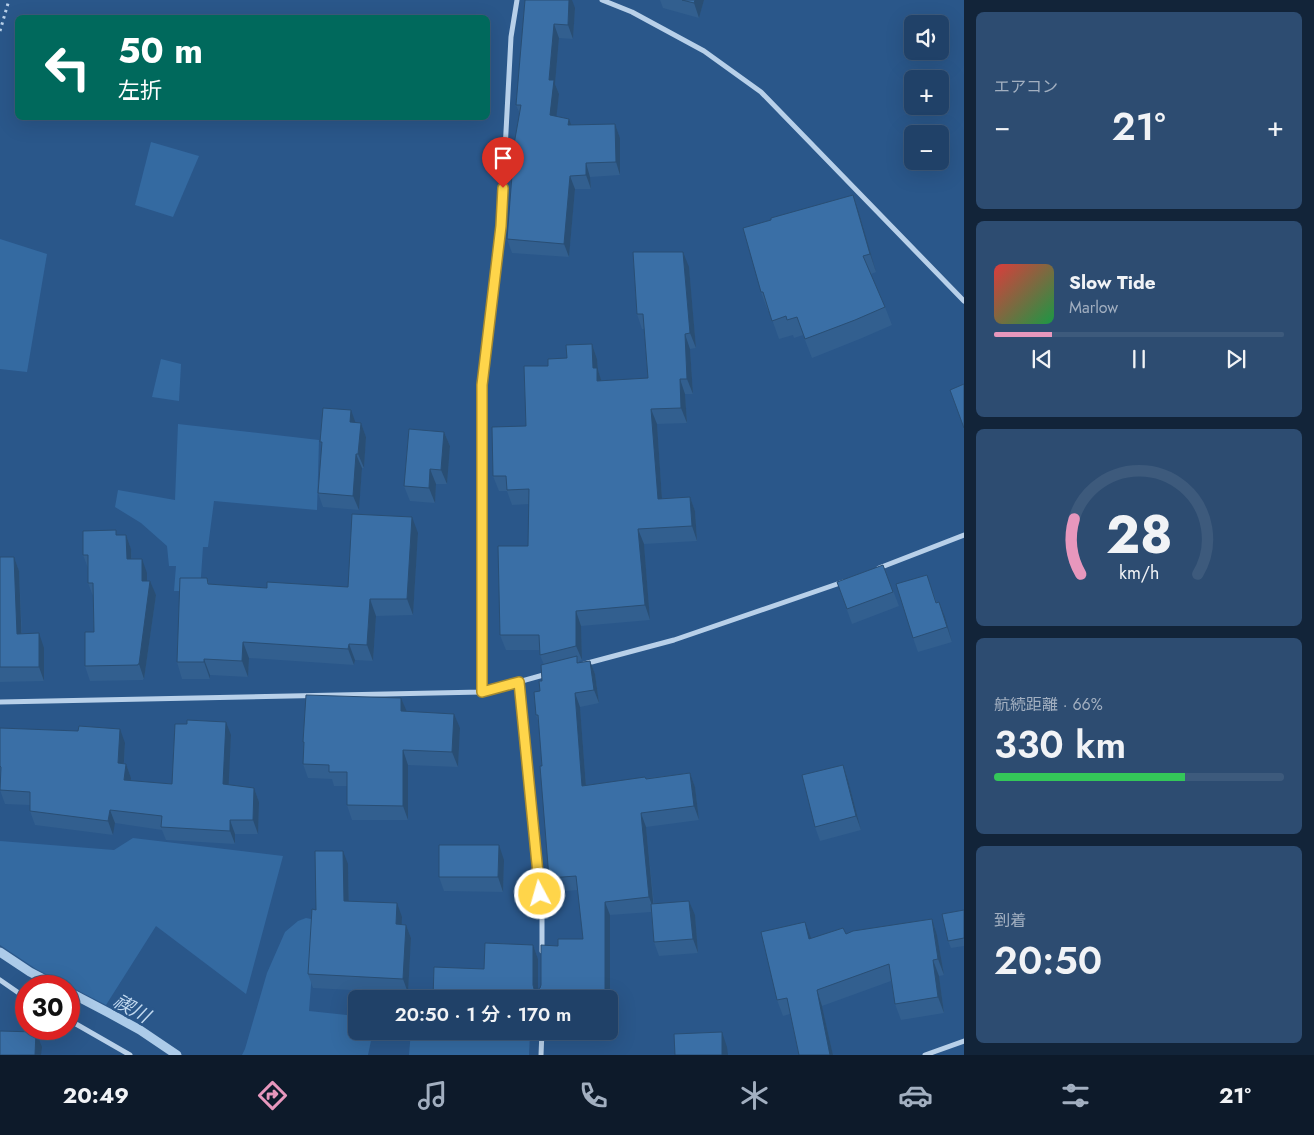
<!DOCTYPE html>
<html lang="ja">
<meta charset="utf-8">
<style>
body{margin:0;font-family:Jost,"Noto Sans JP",sans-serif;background:#2d4c71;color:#f1f3f6;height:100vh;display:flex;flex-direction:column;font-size:19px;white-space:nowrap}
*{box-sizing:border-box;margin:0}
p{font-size:16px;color:#a2afc0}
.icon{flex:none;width:28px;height:28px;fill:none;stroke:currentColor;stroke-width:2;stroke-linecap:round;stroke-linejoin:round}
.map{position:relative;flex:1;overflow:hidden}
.side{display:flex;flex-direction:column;gap:12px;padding:12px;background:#122439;width:350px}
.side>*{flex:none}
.top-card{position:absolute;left:15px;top:15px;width:475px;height:105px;border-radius:8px;box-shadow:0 5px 20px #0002,0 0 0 1px #3d5a7c;background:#00695c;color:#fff;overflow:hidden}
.buttons{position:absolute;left:904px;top:15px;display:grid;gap:10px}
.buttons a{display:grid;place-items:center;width:45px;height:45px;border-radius:8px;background:#204168;box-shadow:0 5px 20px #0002,0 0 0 1px #3d5a7c;font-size:25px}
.speed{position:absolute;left:15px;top:975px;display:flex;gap:10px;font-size:25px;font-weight:700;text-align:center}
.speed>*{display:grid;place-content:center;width:65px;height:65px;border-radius:50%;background:#204168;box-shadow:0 5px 20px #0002,0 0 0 1px #3d5a7c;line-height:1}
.speed .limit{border:8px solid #d22;background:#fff;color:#111}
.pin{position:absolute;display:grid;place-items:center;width:42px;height:42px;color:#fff;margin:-51px -21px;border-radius:50% 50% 50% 0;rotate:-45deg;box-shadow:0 0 5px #0007}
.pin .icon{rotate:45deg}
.me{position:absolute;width:55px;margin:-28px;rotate:354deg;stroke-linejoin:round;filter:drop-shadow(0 0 4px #0008)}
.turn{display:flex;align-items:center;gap:18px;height:105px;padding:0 20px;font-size:22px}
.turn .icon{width:65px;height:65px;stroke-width:2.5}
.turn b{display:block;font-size:35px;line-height:42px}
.big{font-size:38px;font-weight:600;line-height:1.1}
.side .card{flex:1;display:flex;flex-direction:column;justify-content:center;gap:8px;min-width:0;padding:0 18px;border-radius:8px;background:#2d4c71}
.side .dial{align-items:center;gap:0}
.dial svg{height:130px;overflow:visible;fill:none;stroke:#3d5a7c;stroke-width:7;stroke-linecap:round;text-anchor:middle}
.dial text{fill:#f1f3f6;stroke:none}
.song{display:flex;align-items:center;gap:15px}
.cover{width:60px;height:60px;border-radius:8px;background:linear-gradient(135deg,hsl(0 70% 55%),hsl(140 70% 35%))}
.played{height:5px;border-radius:2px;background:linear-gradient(90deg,#e797bd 20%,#3d5a7c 20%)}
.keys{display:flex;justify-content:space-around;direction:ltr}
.heat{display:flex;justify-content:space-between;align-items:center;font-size:28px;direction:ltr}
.charge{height:8px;border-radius:4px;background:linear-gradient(90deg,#34c759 66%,#3d5a7c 0)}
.trip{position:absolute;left:348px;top:990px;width:270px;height:50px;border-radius:8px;background:#204168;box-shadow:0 5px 20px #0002,0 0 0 1px #3d5a7c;font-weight:600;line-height:50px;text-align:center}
.tab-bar{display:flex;height:80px;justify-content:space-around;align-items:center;background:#0d1a2a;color:#a2afc0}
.tab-bar .icon{width:35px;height:35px}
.tab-bar .current{color:#e797bd}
.tab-bar b{font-size:22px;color:#f1f3f6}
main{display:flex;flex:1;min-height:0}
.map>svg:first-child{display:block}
.green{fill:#346aa1}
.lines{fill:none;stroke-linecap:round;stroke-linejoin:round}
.stream{stroke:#accbe9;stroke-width:9}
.path{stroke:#b8d0e9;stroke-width:3;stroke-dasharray:2.5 4;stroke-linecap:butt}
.minor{stroke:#b8d0e9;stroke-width:5}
.wall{fill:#325f8f}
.shaded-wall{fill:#294e74}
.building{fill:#3a6fa6;stroke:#294e74}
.route-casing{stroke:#a68a30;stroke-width:12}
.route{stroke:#ffd54a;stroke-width:9}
.labels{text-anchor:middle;stroke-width:5;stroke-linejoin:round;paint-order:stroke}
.water-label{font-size:19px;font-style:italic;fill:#c3daf0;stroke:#2a578a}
</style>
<main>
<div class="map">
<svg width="964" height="1055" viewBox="0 0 964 1055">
<rect width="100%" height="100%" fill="#2a578a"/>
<!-- green -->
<g class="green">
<path d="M151 142 199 156 173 217 135 205Z"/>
<path d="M0 239 47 254 27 372 0 369Z"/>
<path d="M161 359 181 364 179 401 152 397Z"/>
<path d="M178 424 319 440 317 510 214 501 208 547H203L200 591H174L176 566H169L167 546 141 523 115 507 118 490 175 500Z"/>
<path d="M133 838 283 856 246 994 156 926 106 1005 36 969 0 945V841L114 850Z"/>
<path d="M306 918 316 920 309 1011 356 1016V1031H373L368 1055H242L245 1049 267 973 285 932 298 921Z"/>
<path d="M411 1031 530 1032 529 1055H409Z"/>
</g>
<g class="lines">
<!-- stream -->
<g class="stream">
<path d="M0 952 30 972 57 986"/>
<path d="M69 992 109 1013 140 1030 177 1055"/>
</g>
<!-- path -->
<path class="path" d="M0 31 9 0"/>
<!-- minor -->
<g class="minor">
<path d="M602 0 632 12 704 51 761 92 964 301"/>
<path d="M879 568 964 535"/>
<path d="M584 664 674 640 843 582"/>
<path d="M519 682 542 913V951"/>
<path d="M482 692V385L501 226 511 37 517 0"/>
<path d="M0 702 482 692 547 674"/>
<path d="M0 980 26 998"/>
<path d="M69 1020 130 1055"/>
<path d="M541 1055 542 1031"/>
<path d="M925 1055 964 1041"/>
</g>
</g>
<!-- wall -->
<g class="wall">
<path d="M525 0 575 8 573 39 559 38 555 84 559 94 556 116 569 119 571 125 615 124 620 138V175L590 177 591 189H575L569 257 512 253 507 239 514 153 513 150 520 114 516 105Z"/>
<path d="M660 0H704L699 18 663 8Z"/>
<path d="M859 213 876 272 871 274 885 307 892 325 862 338 812 358 803 335 794 338 793 335 779 339 769 311H768L761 292Z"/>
<path d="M689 267 696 348 690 349 693 394H685L687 423 657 424 662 498 690 497 695 511 697 541 644 544 650 620 581 626 582 660 579 661V662L590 661 595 674 599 703 580 707 586 785 690 773 695 787 699 820 646 827 654 904 695 915 698 953 659 956 654 942 651 912 610 915V1030H609V999H433L484 969 533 945 538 959V989L540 988 558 946 583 939 578 890 554 892 549 878 542 766 539 724 536 715 542 681 544 665 540 655V650H506L500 635 528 546 529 504 512 505 507 491H499L493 476 526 426 548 366 567 358 592 344 597 359 598 370 601 381 648 378 644 329H642L637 314Z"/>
<path d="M355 423H361L366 437 364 468H362L359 510 323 507 318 493 322 446 320 442Z"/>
<path d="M444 432 450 446 447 484H436L435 503 410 501 404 486Z"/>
<path d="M418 533 413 615 376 616 373 661 355 660 354 665 249 658 248 677 210 675V679H182L177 662 207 578 210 585 267 588 348 587Z"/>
<path d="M118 535H126L131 549 132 559 147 573V581L156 595 144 679H143V680L90 681 85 666 94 632 93 596 88 583V568L83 555Z"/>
<path d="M0 557H14L19 571 22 633 44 648V681L0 682Z"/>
<path d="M883 565 899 606 852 624 837 582Z"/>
<path d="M932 589 937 603 939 602 952 642 918 652 913 638Z"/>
<path d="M401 698 406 712 460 728 458 767 408 765V820H352L347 805V786H334L332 779 308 778 303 764 304 746 303 742Z"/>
<path d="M0 728 125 743 124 764H126L131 778V781L172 784 231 735 228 785 254 788 259 802 258 834H235V844L166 840 162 830 115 823 113 835 35 825 30 811V805L5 804 0 790Z"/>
<path d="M843 765 848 780 861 830 820 841 815 827Z"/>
<path d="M504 860 503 892 444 891 439 877Z"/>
<path d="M348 864 349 901 402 917 401 924 406 925 411 938 408 993 313 988 308 974 316 910Z"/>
<path d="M964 910V946L951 948 948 941Z"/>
<path d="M932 919 937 935 944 975 939 976 944 1013 901 1020 895 1004 891 981 822 1006 833 1055H799L790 1014 783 1016 777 1000 811 939 846 934Z"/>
</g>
<!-- shaded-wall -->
<g class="shaded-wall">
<path d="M569 0H572L575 8 573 39 568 25Z"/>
<path d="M695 0H704L699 18 694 3Z"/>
<path d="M554 24 559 38 555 84 559 94 555 129 550 115 549 80Z"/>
<path d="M569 119 574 132 568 125Z"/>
<path d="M615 124 620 138V175L616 162Z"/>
<path d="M586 163 590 177 591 189 586 175Z"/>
<path d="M570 176 575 189 569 257 564 244Z"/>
<path d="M853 195 859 213 876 272 870 254Z"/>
<path d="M683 252 689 267 696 348 690 333Z"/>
<path d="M685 334 690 349 693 394 687 379Z"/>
<path d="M592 344 597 359 598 370 602 383 603 396 593 368Z"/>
<path d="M680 379 685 394 687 423 681 408Z"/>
<path d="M651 409 657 424 663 514 658 499Z"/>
<path d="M351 410 356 424 350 422Z"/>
<path d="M361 423 366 437 364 468 358 454Z"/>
<path d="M444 432 450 446 447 484 441 470Z"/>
<path d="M356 454 362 468 359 510 353 496Z"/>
<path d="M430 469 436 484 435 503 429 488Z"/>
<path d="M690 497 695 511 697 541 692 526Z"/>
<path d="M412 517 418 533 413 615 407 599Z"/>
<path d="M638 529 644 544 650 620 645 605Z"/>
<path d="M126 535 131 549 132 573 127 559Z"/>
<path d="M14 557 19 571 22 648 17 634Z"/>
<path d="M142 559 147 573V596L142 581Z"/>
<path d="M150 581 156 595 144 679 139 664Z"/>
<path d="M370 599 376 616 373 661 367 645Z"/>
<path d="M939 602 945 617 952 642 947 627Z"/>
<path d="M576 611 581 626 582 660 576 646Z"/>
<path d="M39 633 44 648V681L39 667Z"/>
<path d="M243 642 249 658 248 677 242 661Z"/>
<path d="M349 644 355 660 354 665 348 649Z"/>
<path d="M204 659 210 675V679L204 662Z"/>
<path d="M590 661 595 674 599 703 594 690Z"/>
<path d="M575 693 580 707 587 800 582 786Z"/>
<path d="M401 698 407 712 401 711Z"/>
<path d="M454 714 460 728 458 767 452 752Z"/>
<path d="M226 722 231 735 228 798 223 784Z"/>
<path d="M120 729 125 743 123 777 118 763Z"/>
<path d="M403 750 408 765V820L403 806Z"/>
<path d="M126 764 131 778 129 794 124 780Z"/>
<path d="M843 765 848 780 861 830 856 816Z"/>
<path d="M690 773 695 787 699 820 694 806Z"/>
<path d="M254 788 259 802 258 834 253 820Z"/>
<path d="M110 810 115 823 113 835 108 821Z"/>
<path d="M641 813 646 827 654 911 649 897Z"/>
<path d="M230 820 235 834V844L230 831Z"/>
<path d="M499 845 504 860 503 892 498 877Z"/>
<path d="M343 851 348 864 349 914 344 901Z"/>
<path d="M689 901 695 915 698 953 693 939Z"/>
<path d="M605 902 610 915V1030L609 1026V999H605Z"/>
<path d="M397 903 402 917 401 938 396 924Z"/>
<path d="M932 919 937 935 944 975 938 959Z"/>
<path d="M805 922 811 938 815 955 809 939Z"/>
<path d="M406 925 411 938 408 993 403 979Z"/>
<path d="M533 945 538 959V999L533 985Z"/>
<path d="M933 960 939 976 944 1013 938 997Z"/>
<path d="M817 990 822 1006 833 1055H830Z"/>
<path d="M36 1032 42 1047 41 1055H35Z"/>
<path d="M722 1032 727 1047 728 1055H722Z"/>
</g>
<!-- building -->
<g class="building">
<path d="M525 0H569L568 25 554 24 549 80H554L550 115 569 119 568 125 615 124 616 162 586 163V175L570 176 564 244 507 239 514 150H513L521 105H516Z"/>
<path d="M682 0H695L694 3Z"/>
<path d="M853 195 870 254 863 256 885 307 855 320 805 339 797 317 787 320 786 316 772 321 763 292H761L743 228 771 220V218Z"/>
<path d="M633 252H683L690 333 685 334 687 379H680L681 408 651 409 658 499 690 497 692 526 638 529 645 605 576 611V646L540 655 539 635H500L498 546H528L529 489 507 490 506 476H493L492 427 526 426 524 366H548V359L567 358 566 345 592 344 593 368H597V381L648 378 643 314H637Z"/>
<path d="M964 384V428L950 390Z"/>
<path d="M323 408 351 410 350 422 361 423 358 454H356L353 496 318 493 322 442H320Z"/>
<path d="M409 429 444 432 441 470 430 469 429 488 404 486Z"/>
<path d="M352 514 412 517 407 599H370L367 645 349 644 348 649 243 642 242 661 204 659V662H177L180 578H207L208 584 267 588V582L348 587Z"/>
<path d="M116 530V535H126L127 559H142V581H150L139 664H138V665L85 666V632H94L93 583H88V555H83V531Z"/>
<path d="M0 557H14L17 634 39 633V667H0Z"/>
<path d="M883 565 893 592 847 609 837 582Z"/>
<path d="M927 575 936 603 939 602 947 627 913 638 896 584Z"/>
<path d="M577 656V663L590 661 594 690 575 693 582 786 645 777 646 779 690 773 694 806 641 813 649 897 605 902V999H433L434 967 484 969 485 943 533 945V985L534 989 537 990 540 988 541 985V945L558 946V939H583L576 876 549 878 540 766H542L538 715H536L534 692 540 691 539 681H542L541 665Z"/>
<path d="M306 695 401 698V711L454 714 452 752 403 750V806L347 805V772H329V765L303 764 304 742H303Z"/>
<path d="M187 720 226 722 223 784 254 788 253 820H230V831L161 827 162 816 110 810 108 821 30 811V792L0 790 1 767 0 766V728L78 731 79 726 120 729 118 763 126 764 124 780 172 784 175 724H187Z"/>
<path d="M843 765 856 816 815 827 802 775Z"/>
<path d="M439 845H499L498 877H439Z"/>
<path d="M315 851H343L344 901 397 903 396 924 406 925 403 979 308 974 312 909 316 910Z"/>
<path d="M689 901 693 939 654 942 651 904Z"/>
<path d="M964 910V938L948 941 942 914Z"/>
<path d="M932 919 938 959 933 960 938 997 895 1004 889 964 817 990 830 1055H799L787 998 777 1000 761 932 805 922 809 939 843 928 846 934 853 931Z"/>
<path d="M0 1031 36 1032 35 1055H0Z"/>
<path d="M722 1032V1055H675L674 1034Z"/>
</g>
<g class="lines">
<!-- route casing -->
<g class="route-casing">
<path id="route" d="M503 188 501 226 482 385V692L519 682 540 894"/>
</g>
<!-- route -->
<use href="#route" class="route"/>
</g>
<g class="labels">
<!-- water labels -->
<g class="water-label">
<text transform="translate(132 1008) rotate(29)" y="7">禊川</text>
</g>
</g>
</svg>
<div class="buttons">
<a><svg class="icon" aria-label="sound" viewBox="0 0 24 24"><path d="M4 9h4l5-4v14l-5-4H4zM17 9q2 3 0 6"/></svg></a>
<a>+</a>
<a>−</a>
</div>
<div class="speed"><div class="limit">30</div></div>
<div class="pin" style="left:503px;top:188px;background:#d93025"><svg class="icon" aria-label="arrive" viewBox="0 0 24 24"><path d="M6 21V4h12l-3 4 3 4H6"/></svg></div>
<svg class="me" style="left:540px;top:894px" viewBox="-20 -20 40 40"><circle r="17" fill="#ffd54a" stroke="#fff" stroke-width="3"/><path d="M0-11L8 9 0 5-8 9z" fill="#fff"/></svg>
<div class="trip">20:50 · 1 分 · 170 m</div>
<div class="top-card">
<div class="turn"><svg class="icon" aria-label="left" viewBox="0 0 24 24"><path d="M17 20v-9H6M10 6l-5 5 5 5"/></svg><div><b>50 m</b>左折</div></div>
</div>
</div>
<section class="side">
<div class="card"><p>エアコン</p>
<div class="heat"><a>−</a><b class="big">21°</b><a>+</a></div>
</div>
<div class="card">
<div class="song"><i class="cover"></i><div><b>Slow Tide</b><p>Marlow</p></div></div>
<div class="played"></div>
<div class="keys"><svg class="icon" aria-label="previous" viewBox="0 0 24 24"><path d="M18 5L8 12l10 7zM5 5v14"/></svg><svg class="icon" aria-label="pause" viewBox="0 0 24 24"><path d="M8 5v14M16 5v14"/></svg><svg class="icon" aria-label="next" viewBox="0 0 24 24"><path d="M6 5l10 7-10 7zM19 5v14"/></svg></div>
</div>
<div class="card dial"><svg viewBox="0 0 100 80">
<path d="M14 69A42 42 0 1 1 86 69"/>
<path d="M14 69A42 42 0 0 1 10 35" stroke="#e797bd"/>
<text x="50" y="56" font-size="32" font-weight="700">28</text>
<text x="50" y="72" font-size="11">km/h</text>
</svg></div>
<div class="card"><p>航続距離 · 66%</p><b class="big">330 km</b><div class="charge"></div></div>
<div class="card"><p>到着</p><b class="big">20:50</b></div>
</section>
</main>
<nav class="tab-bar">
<b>20:49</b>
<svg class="icon current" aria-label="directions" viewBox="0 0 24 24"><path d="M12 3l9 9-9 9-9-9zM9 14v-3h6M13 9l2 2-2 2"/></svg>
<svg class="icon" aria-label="music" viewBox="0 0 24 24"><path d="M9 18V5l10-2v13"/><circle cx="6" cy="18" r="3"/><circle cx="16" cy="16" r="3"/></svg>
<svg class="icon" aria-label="phone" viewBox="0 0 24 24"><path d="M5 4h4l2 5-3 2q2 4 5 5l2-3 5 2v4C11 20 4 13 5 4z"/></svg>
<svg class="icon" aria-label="climate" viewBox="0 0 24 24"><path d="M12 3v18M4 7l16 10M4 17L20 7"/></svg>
<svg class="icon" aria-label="car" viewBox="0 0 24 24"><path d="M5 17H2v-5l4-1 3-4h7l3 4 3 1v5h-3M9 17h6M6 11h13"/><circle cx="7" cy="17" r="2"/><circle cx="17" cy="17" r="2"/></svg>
<svg class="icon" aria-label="filters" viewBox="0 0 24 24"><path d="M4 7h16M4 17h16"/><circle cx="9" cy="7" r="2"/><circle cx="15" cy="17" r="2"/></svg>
<b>21°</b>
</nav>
